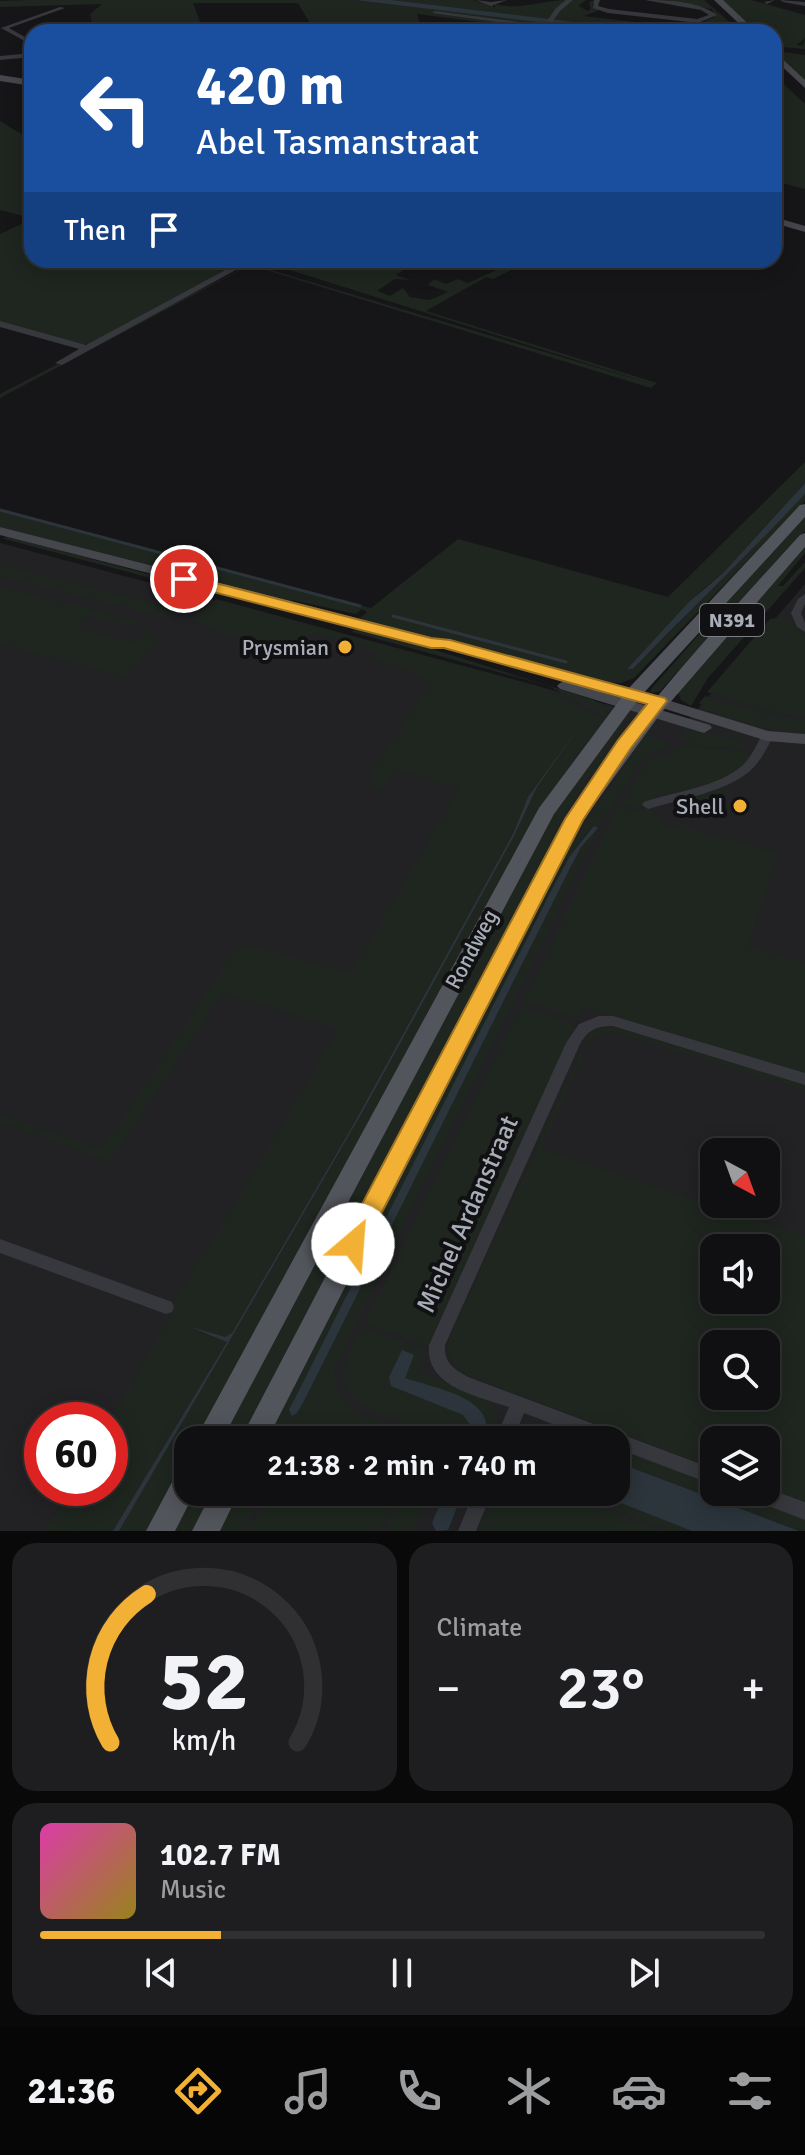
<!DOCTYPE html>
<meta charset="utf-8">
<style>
body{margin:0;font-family:Signika,sans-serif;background:#1e1e20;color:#f1f3f6;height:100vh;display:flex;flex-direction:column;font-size:30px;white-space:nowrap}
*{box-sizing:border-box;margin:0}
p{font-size:26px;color:#9c9d9f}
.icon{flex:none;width:44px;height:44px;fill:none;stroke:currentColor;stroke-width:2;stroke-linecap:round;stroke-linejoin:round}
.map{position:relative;height:1531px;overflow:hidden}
.sheet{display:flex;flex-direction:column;gap:12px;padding:12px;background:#09090a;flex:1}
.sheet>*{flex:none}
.hud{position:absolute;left:24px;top:24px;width:758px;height:244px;border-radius:24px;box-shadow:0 4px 20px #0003,0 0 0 2px #303032;background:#1a4fa0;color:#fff;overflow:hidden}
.needle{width:52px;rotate:139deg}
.fabs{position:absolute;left:700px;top:1138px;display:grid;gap:16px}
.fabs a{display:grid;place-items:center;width:80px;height:80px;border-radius:16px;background:#101012;box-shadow:0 4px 20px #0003,0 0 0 2px #303032;font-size:40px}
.speed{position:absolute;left:24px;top:1402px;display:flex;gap:16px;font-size:40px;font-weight:700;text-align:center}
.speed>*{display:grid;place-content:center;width:104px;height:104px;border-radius:50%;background:#101012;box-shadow:0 4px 20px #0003,0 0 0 2px #303032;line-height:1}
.speed .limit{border:12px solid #d22;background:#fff;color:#111}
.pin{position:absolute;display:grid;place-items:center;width:68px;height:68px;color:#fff;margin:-34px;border:4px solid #fff;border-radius:50%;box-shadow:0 2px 8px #0007}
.me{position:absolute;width:88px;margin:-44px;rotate:27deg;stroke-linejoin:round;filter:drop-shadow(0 0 6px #0008)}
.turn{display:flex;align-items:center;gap:28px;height:168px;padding:0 40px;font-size:36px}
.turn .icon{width:104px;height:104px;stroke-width:2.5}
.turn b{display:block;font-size:56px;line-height:68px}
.then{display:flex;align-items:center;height:76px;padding:0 40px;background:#0003;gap:16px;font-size:30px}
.big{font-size:60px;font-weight:600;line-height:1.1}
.sheet .widget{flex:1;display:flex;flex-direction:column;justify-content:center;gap:12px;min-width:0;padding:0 28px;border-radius:24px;background:#1e1e20}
.sheet .dial{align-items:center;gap:0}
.dial svg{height:208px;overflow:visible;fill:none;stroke:#303032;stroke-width:7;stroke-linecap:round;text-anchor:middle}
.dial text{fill:#f1f3f6;stroke:none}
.song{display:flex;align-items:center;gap:24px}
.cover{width:96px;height:96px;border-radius:12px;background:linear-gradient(135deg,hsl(320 70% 55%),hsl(50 70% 35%))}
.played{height:8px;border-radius:4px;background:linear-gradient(90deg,#f2b134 25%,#303032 25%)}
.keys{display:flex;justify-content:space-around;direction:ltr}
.heat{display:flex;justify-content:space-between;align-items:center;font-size:44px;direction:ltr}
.sheet .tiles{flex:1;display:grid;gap:12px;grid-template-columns:1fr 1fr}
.widget:last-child{grid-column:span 2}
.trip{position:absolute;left:174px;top:1426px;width:456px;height:80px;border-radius:24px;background:#101012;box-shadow:0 4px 20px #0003,0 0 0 2px #303032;font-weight:600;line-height:80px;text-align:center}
.tabs{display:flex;height:128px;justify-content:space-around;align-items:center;background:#060607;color:#9c9d9f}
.tabs .icon{width:56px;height:56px}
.tabs .selected{color:#f2b134}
.tabs b{font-size:36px;color:#f1f3f6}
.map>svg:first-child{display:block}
.built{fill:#222225;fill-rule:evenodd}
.green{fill:#1e261f;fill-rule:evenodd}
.water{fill:#2c353c}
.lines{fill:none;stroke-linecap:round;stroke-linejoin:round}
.stream{stroke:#2c353c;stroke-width:3}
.street{fill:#37383d;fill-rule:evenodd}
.secondary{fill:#45474d;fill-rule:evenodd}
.primary{fill:#53555c;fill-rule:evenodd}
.route{fill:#f2b134;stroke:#9d7322;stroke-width:2}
.poi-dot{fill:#f2b134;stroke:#111113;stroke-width:3}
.labels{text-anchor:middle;stroke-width:8;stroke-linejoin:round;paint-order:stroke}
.shield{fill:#111113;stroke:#7b7e86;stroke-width:2}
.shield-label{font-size:20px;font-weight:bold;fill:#a8adb8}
.poi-label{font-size:22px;fill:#a8adb8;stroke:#111113;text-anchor:end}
.street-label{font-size:22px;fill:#a8adb8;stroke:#111113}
.near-street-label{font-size:26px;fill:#a8adb8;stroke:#111113}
</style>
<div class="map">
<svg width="805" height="1531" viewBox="0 0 805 1531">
<rect width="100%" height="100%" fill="#161618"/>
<!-- built -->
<path class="built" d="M0 543 684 725 805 584V1531H0ZM714 1152H766V1204H714ZM714 1248H766V1300H714ZM714 1344H766V1396H714ZM42 1420H110V1488H42ZM188 1440H616V1492H188ZM714 1440H766V1492H714Z"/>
<!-- green -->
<g class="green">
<path d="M27 0H355L548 23 541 30 417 14 422 31 420 32H315L298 3H193L204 32H94L90 14 102 4 0 7V1Z"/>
<path d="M392 0H473L493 5 494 10 495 4C520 11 542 0 568 0L557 7 551 20Z"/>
<path d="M573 0H586L578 6 588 11 591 9 589 2 595 0 592 6 600 10 584 16 701 30 713 25 703 22 715 17 712 9 653 0H704L734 26 733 29 743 32H713L716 29 657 32 555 20 558 11Z"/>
<path d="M721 0H751L805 15V38L797 45 803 46 805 39V49L782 47 784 52 805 55V81L774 50V32H758Z"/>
<path d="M774 75 805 104V189L774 181Z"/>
<path d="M0 121 28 138 32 137V218L0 210Z"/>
<path d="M32 219V260H205L226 268 247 260 89 344 80 345 0 323V234Z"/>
<path d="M258 260H418L396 275 410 280 395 279 377 291 390 296 403 288 410 297 430 300 448 292 428 285 434 279 446 284 458 279 468 283 519 260H532L493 279 486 277 426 311 657 383 651 388 250 265 0 398V394L251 264 652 384Z"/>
<path d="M805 462V483L723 573 702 590 627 669H633L805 494V501L634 678 621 683 600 682 368 621 360 618 367 612 362 609 356 614 292 600 288 603 0 527V509L371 608 458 539 668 597Z"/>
<path d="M805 514V531L660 691 651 693V689C703 631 752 572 805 514Z"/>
<path d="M9 537 193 586 195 590 1 538Z"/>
<path d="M805 547V553L778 586H783L805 562V568L708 678 691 706 681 700 677 690Z"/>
<path d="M0 565 162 605 167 601 187 606 182 612 163 617 0 576Z"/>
<path d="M0 587 139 620 100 611 137 622 133 627 90 617 80 628 137 643 147 631 138 627 154 631 150 636 160 639 126 677 0 644Z"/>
<path d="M216 599 538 686C562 694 580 711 604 720L575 757 502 875 198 1440H188V1458L149 1531H119L363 1111 514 836 537 787 585 723 528 797 513 834 352 1127 232 1333 225 1337 188 1326 227 1342 113 1531H45L70 1488H110V1420L170 1316 166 1315 255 1171 338 1029 224 993 111 1162 0 1122V1114L95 1147 105 1144 237 947 244 948 247 944 350 974 460 788 396 769 380 792 372 784 370 775 427 689C423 667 389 665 371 660L376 654 369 651 370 648 311 633 302 644C276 642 209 639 194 618Z"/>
<path d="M786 617 805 635V717L778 713 707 692 770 619Z"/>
<path d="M354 629 429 648 594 700 605 708V717L549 686 352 632Z"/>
<path d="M705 696 778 717 805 720V733L761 727 701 709 703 705 699 703Z"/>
<path d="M615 724 624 727 564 815 540 867 242 1440H220L526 861 562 799Z"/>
<path d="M687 725 740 741 748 749 704 746 683 741 681 737Z"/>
<path d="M646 734 671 745 643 759 601 822 336 1364C327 1421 389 1419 426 1440H264L560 861ZM595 826 565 878 304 1401 297 1413 289 1410 561 871 583 837Z"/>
<path d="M679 745 738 751 747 753 750 758C733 786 685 787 657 797 646 801 645 805 636 808L620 804 648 761 670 753Z"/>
<path d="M730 787 727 795 719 793 716 801 721 803 717 816 713 818 698 817 683 802 687 796Z"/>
<path d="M618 807 637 811 649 807 669 829 684 823 696 831 778 853 748 946 805 962V1074L584 1007 579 1017H573L523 1001Z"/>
<path d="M524 1008 572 1022 575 1027 428 1346 372 1326 366 1321 518 1009Z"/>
<path d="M614 1027 805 1085V1090L617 1033 599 1034 589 1043 587 1040 589 1034 598 1028Z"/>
<path d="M581 1052 585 1053 542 1149 805 1236V1502L766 1488V1440H714V1468L469 1376 455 1365 448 1350V1341ZM714 1248H766V1300H714ZM714 1344H766V1396H714Z"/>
<path d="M362 1329H370L426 1350 417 1372C449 1384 511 1394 497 1440H484C500 1398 434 1388 405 1378L402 1350 389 1376 391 1386 465 1416 471 1426 468 1440H439L430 1432C402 1421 337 1409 344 1370 346 1356 356 1342 362 1329Z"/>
<path d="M548 1423 597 1440H559L546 1436 516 1440 529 1428Z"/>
<path d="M616 1447 714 1484V1492H734L805 1519V1531L616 1462Z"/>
<path d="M192 1492H215L195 1531H172Z"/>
<path d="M237 1492H263L244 1531H218Z"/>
<path d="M269 1492H397L379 1531H250Z"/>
<path d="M402 1492H428L412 1531H385Z"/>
<path d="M495 1492H561L660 1531H479Z"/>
<path d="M571 1492H593L692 1531H671Z"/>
</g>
<!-- water -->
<g class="water">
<path d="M355 0H392L657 32H618Z"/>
<path d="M805 483V494C749 554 690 610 633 669H627L689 602 723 573Z"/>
<path d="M583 722 537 787 514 836 363 1111 119 1531H113L227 1342 188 1326 225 1337 232 1333 352 1127 513 834 528 797Z"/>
<path d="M594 826 598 828 581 847 565 878 304 1401 297 1413 292 1416 289 1410 551 891 570 856Z"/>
<path d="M402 1350 414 1355 405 1378C433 1388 501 1398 484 1440H468L471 1426 463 1415 391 1386 389 1377Z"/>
<path d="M616 1462 799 1531H692L593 1492H616Z"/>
<path d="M445 1492H463L448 1530 436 1531 432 1523Z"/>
</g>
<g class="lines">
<!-- stream -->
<g class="stream">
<path d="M0 510 360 606"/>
<path d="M393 616 566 662"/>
</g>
<!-- street -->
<g class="street">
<path d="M476 0 491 2 507 0 491 6Z"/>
<path d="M566 0H573L560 11 550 26 588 32 547 29 543 32 540 30 541 28 432 13 435 11 544 25 556 8Z"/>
<path d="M594 0H600L598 6 609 9 697 19 709 15 701 10 645 0C668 0 698 1 717 15L698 23 608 13 593 8Z"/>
<path d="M775 0 767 4 764 2Z"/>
<path d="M780 0 805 2V6L783 2Z"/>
<path d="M60 7 65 8 9 28 32 41V45L1 28Z"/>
<path d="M32 53V57L0 60V56Z"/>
<path d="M244 260H254L62 365 55 363 79 349 0 327V321L86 345Z"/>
<path d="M805 594V604L801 613 805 623V632L797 627 791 613 798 599Z"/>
<path d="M767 732 773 736C767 748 762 759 753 768 731 791 678 800 648 809L642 805 644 802C675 791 717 788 743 765 752 756 757 744 763 733Z"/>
<path d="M599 1016H613L805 1073V1085L613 1026C597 1026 589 1029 580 1044L445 1345C444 1363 453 1368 468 1377L714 1469V1485L616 1448V1440H594L524 1413 513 1440H495L509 1407C478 1396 425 1387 429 1345L566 1043 579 1024Z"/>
<path d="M0 1239 172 1302 174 1307 172 1312 166 1314 0 1253Z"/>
<path d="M766 1488 805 1502V1520L748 1498 745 1492H766Z"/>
<path d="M474 1492H492L476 1531H458Z"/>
</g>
<!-- secondary -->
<g class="secondary">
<path d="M714 0H723L757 32H748Z"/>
<path d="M774 51 805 80V88L774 59Z"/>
<path d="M0 75 32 80V86L0 81Z"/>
<path d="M774 217 805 226V232L774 223Z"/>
<path d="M0 527 615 684 768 731 805 734V744L767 741 605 690 0 535Z"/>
<path d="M565 681 710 725 712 728 704 733 560 689 557 686 560 683Z"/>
</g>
<!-- primary -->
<g class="primary">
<path d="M805 504V517L640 697 554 814 222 1440H195L539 808 628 689 800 505Z"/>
<path d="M805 533V547L661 713 583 820 267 1440H240L567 815C637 714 718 625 800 535Z"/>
<path d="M188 1465V1492H195L175 1531H146L179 1469Z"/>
<path d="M212 1492H239L220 1531H192Z"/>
</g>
</g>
<!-- route -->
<path class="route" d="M184 575 431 638 450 640 665 698 667 701 631 748 583 820 362 1251 353 1254 345 1251 341 1244 565 819 618 740 647 704 444 648H431L178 583 176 579Z"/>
<!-- markers -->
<g class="poi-dot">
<circle cx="345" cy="647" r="8"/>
<circle cx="740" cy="806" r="8"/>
</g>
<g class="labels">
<!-- shield labels -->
<rect class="shield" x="700" y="604" width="64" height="32" rx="6"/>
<g class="shield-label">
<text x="732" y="627">N391</text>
</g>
<!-- poi labels -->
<g class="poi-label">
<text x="329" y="655">Prysmian</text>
<text x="724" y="814">Shell</text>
</g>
<!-- street labels -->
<g class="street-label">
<text transform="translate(471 949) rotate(-62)" y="8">Rondweg</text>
</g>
<!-- near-street labels -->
<g class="near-street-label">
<text transform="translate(467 1214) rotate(-66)" y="9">Michel Ardanstraat</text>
</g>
</g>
</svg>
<div class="fabs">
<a><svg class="needle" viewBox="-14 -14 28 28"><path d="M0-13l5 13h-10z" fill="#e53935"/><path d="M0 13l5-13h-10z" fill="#9c9d9f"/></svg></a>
<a><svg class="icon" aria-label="sound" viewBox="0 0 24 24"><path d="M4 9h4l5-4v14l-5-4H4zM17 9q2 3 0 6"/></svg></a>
<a><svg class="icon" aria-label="search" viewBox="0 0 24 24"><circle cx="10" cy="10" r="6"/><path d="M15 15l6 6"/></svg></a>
<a><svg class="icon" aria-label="layers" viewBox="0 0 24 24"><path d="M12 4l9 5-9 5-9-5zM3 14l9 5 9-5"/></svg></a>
</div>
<div class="speed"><div class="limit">60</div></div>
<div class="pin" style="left:184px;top:579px;background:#d93025"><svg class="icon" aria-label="arrive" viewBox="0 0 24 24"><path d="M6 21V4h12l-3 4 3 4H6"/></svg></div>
<svg class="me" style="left:353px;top:1244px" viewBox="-20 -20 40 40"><circle r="19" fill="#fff"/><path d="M0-13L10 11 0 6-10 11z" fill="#f2b134"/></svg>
<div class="trip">21:38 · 2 min · 740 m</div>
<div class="hud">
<div class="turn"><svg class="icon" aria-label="left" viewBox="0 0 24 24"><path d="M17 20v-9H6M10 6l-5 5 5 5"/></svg><div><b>420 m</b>Abel Tasmanstraat</div></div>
<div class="then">Then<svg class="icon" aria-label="arrive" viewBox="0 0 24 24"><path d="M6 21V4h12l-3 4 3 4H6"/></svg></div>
</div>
</div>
<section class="sheet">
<div class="tiles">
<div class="widget dial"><svg viewBox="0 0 100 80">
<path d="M14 69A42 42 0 1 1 86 69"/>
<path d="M14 69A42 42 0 0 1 28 12" stroke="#f2b134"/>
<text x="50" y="56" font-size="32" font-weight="700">52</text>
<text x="50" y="72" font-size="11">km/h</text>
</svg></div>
<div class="widget"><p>Climate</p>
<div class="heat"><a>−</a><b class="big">23°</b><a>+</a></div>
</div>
<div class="widget">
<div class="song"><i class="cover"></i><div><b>102.7 FM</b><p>Music</p></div></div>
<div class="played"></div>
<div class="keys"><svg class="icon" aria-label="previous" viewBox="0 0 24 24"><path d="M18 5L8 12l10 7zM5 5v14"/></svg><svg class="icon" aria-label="pause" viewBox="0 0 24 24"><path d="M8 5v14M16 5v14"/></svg><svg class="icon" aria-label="next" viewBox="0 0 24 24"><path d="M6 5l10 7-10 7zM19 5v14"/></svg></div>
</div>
</div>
</section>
<nav class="tabs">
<b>21:36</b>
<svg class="icon selected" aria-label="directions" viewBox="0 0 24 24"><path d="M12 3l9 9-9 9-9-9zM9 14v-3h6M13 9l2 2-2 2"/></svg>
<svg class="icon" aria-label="music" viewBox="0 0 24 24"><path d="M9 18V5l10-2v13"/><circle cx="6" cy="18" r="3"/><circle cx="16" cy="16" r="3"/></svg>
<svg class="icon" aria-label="phone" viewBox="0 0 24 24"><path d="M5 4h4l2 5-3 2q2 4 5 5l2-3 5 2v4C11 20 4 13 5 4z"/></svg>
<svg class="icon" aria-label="climate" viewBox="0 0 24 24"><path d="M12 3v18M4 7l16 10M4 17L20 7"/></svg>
<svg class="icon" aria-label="car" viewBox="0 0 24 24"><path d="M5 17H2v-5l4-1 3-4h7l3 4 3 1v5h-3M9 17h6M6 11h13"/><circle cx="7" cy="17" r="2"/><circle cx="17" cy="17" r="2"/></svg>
<svg class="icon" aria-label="filters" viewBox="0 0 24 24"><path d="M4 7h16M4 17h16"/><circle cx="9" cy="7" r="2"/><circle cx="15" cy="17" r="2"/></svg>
</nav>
